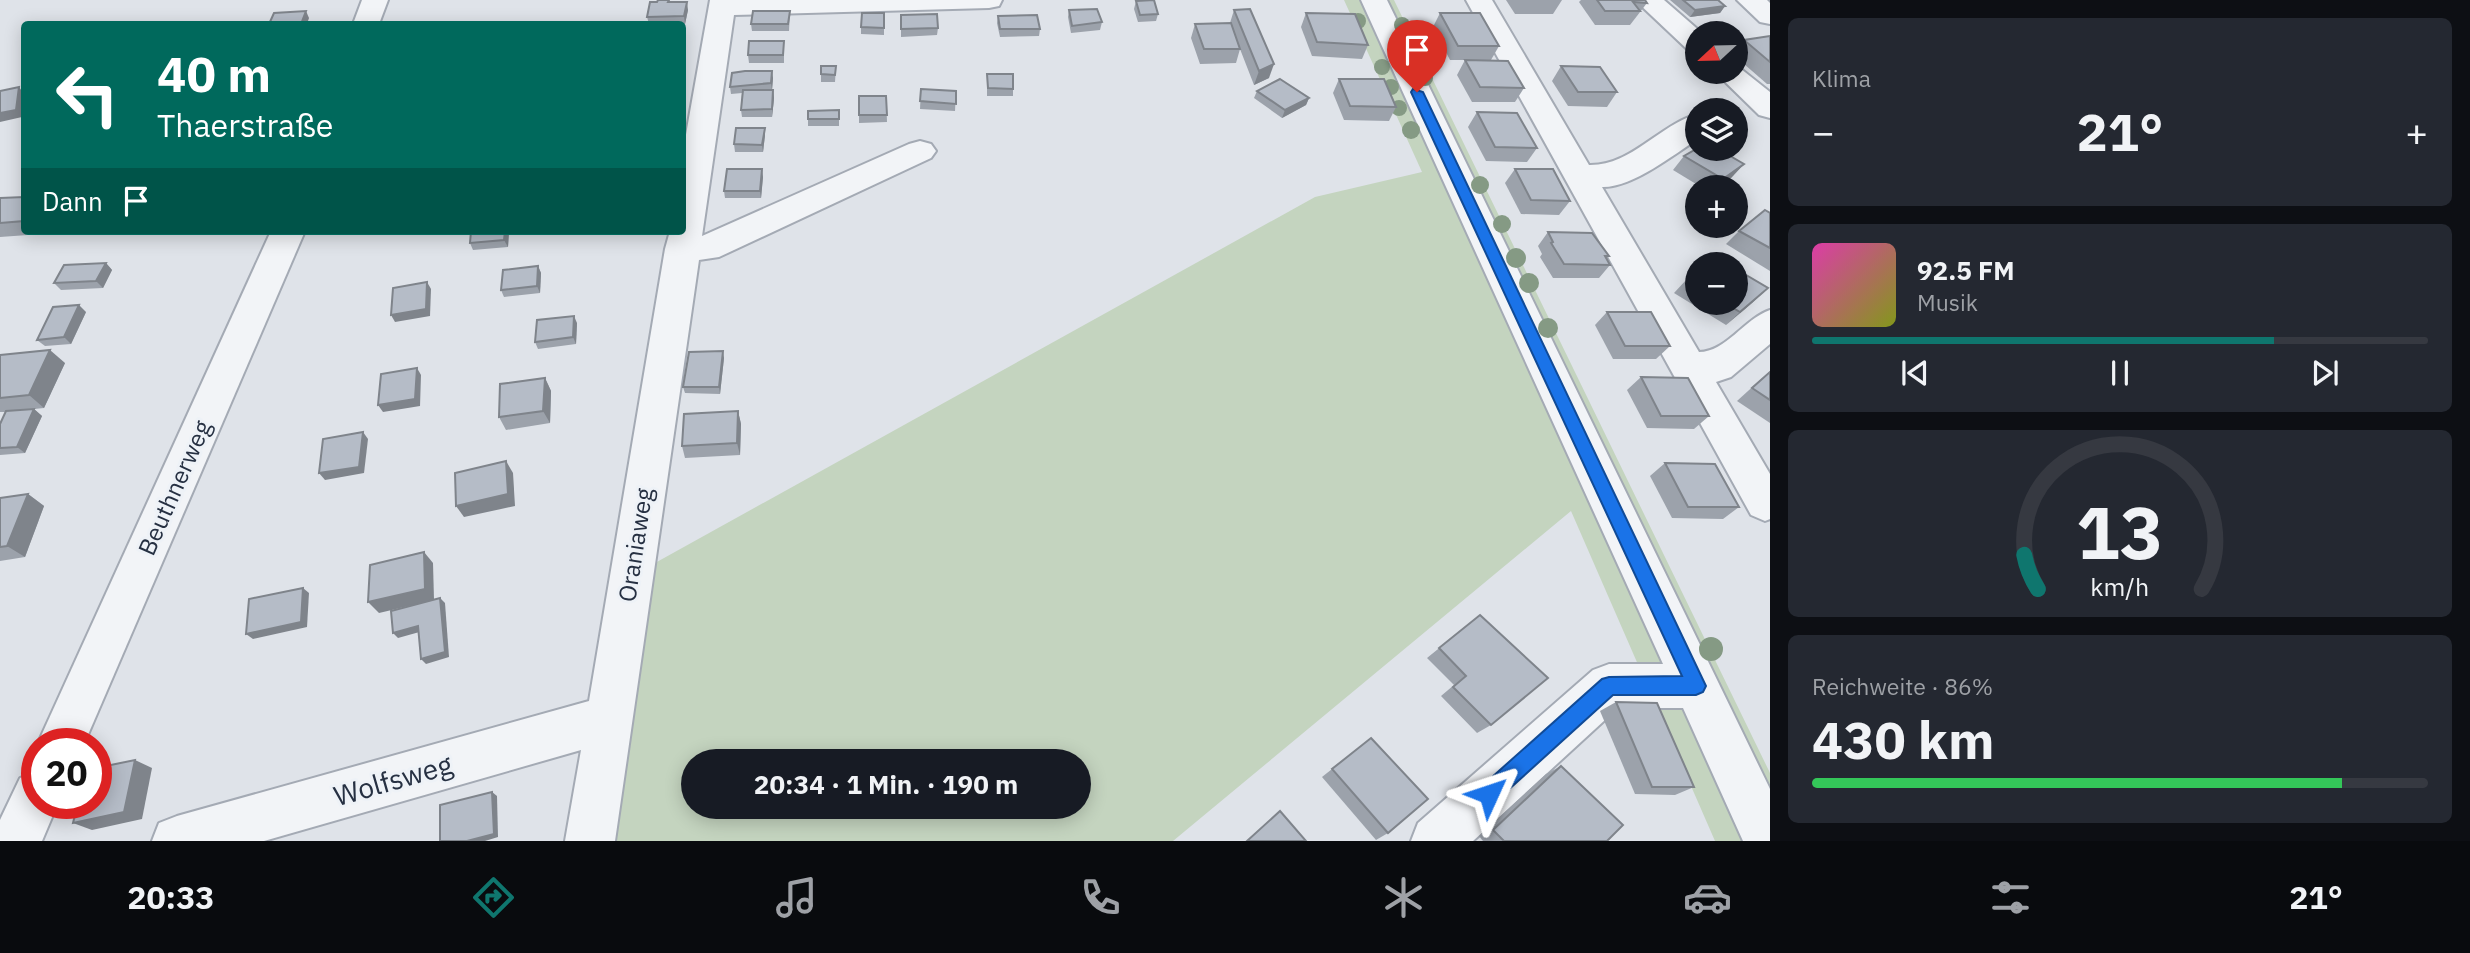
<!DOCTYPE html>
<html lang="de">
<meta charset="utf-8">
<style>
body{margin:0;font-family:"IBM Plex Sans",sans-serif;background:#242831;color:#f1f3f6;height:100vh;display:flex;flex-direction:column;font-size:26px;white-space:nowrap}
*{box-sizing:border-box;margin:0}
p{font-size:23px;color:#9ea1a6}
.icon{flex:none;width:38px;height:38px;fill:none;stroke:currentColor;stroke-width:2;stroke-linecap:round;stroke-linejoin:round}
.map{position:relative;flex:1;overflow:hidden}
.sheet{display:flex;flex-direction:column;gap:18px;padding:18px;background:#0d0f14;width:700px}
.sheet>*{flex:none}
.banner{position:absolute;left:21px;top:21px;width:665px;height:214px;border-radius:7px;box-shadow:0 4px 18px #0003;background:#00695c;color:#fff;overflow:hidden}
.needle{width:46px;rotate:248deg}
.controls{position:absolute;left:1685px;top:21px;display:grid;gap:14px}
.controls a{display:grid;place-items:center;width:63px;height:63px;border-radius:50%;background:#171b24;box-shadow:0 4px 18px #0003;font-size:35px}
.speed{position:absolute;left:21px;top:728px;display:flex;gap:14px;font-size:35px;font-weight:700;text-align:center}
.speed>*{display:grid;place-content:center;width:91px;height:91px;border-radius:50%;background:#171b24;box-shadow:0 4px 18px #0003;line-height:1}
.speed .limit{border:10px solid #d22;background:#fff;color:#111}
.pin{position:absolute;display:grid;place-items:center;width:60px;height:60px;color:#fff;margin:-72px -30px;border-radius:50% 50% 50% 0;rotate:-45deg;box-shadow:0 0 7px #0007}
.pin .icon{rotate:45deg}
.me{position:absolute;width:77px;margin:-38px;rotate:48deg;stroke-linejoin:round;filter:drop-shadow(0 0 5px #0008)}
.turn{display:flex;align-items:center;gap:24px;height:147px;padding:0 21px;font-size:32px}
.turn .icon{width:91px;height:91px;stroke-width:2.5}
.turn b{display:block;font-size:49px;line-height:60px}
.then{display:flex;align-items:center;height:66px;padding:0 21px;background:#0003;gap:14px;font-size:26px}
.big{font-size:52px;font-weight:800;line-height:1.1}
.sheet .card{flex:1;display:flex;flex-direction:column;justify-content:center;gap:10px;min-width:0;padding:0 24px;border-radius:10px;background:#242831}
.sheet .dial{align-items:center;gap:0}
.dial svg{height:182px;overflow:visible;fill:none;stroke:#363941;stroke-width:7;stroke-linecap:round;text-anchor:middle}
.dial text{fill:#f1f3f6;stroke:none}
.song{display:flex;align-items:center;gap:21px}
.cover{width:84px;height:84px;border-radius:10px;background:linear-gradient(135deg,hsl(320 70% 55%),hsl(70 70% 35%))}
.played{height:7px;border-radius:4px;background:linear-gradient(90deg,#0f766e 75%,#363941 75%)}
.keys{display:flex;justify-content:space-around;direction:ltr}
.heat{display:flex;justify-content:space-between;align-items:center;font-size:38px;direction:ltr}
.charge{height:10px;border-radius:5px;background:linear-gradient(90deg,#34c759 86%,#363941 0)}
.trip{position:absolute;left:681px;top:749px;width:410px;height:70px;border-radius:35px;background:#171b24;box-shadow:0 4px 18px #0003;font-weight:800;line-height:70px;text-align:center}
.menu{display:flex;height:112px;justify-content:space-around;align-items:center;background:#090b0e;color:#9ea1a6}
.menu .icon{width:49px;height:49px}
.menu .on{color:#0f766e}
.menu b{font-size:32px;color:#f1f3f6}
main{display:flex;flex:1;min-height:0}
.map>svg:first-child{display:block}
.green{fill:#c4d4bf;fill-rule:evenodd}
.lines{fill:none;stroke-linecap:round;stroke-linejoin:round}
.minor-casing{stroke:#a4aab4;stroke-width:4}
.minor{fill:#f2f4f7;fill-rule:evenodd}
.tree{fill:#859a84}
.wall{fill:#9ca2ab}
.shaded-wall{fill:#7f848b}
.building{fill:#b5bcc7;stroke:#7f848b;stroke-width:2}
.route{fill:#1a73e8;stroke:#114b97;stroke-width:2}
.labels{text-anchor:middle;stroke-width:6;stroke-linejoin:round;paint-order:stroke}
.street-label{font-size:24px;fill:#263042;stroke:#eef2f7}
.near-street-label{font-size:28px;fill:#263042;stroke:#eef2f7}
</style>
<main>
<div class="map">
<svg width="1770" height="841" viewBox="0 0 1770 841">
<rect width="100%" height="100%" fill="#dfe3e9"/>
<!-- green -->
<path class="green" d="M1344 0H1394L1770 773V841H1715L1571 511 1173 841H614L655 563 1315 197 1422 172ZM693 761H1078V807H693Z"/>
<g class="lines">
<!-- minor casing -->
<g class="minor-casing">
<g id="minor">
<path d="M362 0H388L379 24H353Z"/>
<path d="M710 0H1002L999 6 989 8 734 15 702 236 909 144 920 141 931 144 936 151 931 158 719 257 699 260 615 841H565L581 750 264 841H152L159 823 177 816 589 701 665 249 670 231H682V157Z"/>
<path d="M1361 0H1387L1770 789V841H1743L1683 708H1618L1473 841H1411L1418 823 1593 670 1609 664H1663Z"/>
<path d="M1466 0H1492L1589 165C1632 166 1658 125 1698 114V139C1673 155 1632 188 1602 187L1699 352C1726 352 1744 319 1770 310V344L1731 377 1716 382 1770 474V519L1765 521 1751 515Z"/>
<path d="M1635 0H1664L1702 33H1698V52L1688 50Z"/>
<path d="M1737 0H1767L1770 3V24L1760 22Z"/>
<path d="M1736 65 1770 92V118L1759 115 1715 72H1736Z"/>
<path d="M271 231H305L84 744 37 745Z"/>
<path d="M37 771V803H58L42 841H0V820L20 778Z"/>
</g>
</g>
<!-- minor -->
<use href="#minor" class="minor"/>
</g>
<!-- trees -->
<g class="tree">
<circle cx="1358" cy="21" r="8"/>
<circle cx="1402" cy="25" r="8"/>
<circle cx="1382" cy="67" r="8"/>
<circle cx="1425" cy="78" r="8"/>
<circle cx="1391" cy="87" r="8"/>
<circle cx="1399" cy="108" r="8"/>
<circle cx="1411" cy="130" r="9"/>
<circle cx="1480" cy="185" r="9"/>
<circle cx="1502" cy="224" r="9"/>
<circle cx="1516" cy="258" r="10"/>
<circle cx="1529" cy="283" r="10"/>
<circle cx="1548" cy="328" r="10"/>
<circle cx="1711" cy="649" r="12"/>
</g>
<!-- wall -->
<g class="wall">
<path d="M1506 0H1562L1553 14H1515Z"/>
<path d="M1581 0H1645L1647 3 1630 25H1595L1579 2Z"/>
<path d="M1670 0H1718L1725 6 1720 13 1690 17Z"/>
<path d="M1136 1 1158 14 1156 21 1138 22 1134 9Z"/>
<path d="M671 2 688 10 685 24H649L647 17Z"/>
<path d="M1069 10 1102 22 1100 30 1071 33 1068 17Z"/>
<path d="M1234 10 1269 78 1254 85 1240 49 1236 63 1200 64 1191 38 1195 24 1230 23Z"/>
<path d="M790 11 789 31H752L751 24Z"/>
<path d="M884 13V35L861 34V27Z"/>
<path d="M1306 13 1368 45 1362 59 1312 56 1301 27Z"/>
<path d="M1440 13 1499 46 1491 60H1450L1433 27Z"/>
<path d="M901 15 938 28 937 35 901 37Z"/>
<path d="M998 16 1040 29 1039 36 1000 37 997 23Z"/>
<path d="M1770 36V84H1767L1736 57V50L1744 40Z"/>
<path d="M784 41V63H749L748 55Z"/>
<path d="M1465 60 1524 88 1515 102H1472L1457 75Z"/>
<path d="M836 66 835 82H821V74Z"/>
<path d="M1561 66 1617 92 1607 107 1568 106 1552 81Z"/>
<path d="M987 74 1013 89V96H987Z"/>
<path d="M773 78 772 90H773L774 98 772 117H742L741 110 742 93 731 94 730 87Z"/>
<path d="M1339 79 1396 107 1389 121 1344 120 1333 93Z"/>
<path d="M921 89 956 91 955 111 920 109Z"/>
<path d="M1257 91 1309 98 1306 105 1282 118 1254 98Z"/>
<path d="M859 96H886L887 122 859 123Z"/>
<path d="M839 110V126H808V119Z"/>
<path d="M1477 112 1537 148 1527 162 1486 161 1468 127Z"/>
<path d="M765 135 763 152H735L734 144Z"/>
<path d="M1684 156 1744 164 1731 178 1718 187H1701L1673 170Z"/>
<path d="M1515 169 1570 201 1559 215 1521 214 1505 183Z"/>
<path d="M763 177 761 198H725L724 191Z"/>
<path d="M24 197V231H83L0 237V198Z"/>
<path d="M1770 213V271L1726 244 1739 231Z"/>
<path d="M471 231H509L508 247 473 250 470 243Z"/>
<path d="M1548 232 1609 256 1607 259 1610 265 1599 278H1553L1540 257 1542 254 1538 246Z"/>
<path d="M106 263 112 270 103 288 61 290 54 283Z"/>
<path d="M538 266 541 273 540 293 504 297 501 290Z"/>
<path d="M1698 271V303L1753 302 1726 325 1674 293 1687 279Z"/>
<path d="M86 312 71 344 45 346 37 340Z"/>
<path d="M1607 312 1670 346 1656 359H1613L1595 325Z"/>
<path d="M577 323 576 344 538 349 535 342Z"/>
<path d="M0 355 65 363 44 408 24 410 34 409 42 416 25 453 0 455V424L6 412H0Z"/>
<path d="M724 358 720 394 685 393 683 387Z"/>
<path d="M1770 371V423L1737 401Z"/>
<path d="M1641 377 1709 416 1694 429 1647 428 1627 390Z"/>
<path d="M545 378 551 391 550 423 506 430 499 417Z"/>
<path d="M738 411 741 424 740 455 685 458 682 446Z"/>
<path d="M1665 463 1739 507 1723 519 1672 518 1650 476Z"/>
<path d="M28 494 44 506 25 557 0 561V498Z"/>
<path d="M1480 615 1491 725 1477 733 1441 696 1454 685 1427 658Z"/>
<path d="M1616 702 1694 787 1675 795 1635 794 1600 711Z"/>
<path d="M1371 738 1388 833 1376 840 1322 777Z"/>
<path d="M1561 766 1607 841H1483L1479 836 1546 774Z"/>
</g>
<!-- shaded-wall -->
<g class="shaded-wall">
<path d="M687 2 688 10 685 24 684 16Z"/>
<path d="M1725 6 1720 13 1690 17 1695 10Z"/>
<path d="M306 11 309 18 307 24H301Z"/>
<path d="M1274 64 1269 78 1254 85 1259 71Z"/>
<path d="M772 71 773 78 772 90 771 83Z"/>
<path d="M19 87 24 94 22 117 0 122V113Z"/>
<path d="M773 90 774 98 772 117V109Z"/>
<path d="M1309 98 1306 105 1282 118 1285 110Z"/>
<path d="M765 128V135L763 152 762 145Z"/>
<path d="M1744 164 1731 178 1718 187H1716L1723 179Z"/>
<path d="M762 169 763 177 761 198 760 191Z"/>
<path d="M505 231H509L508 247 504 240Z"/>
<path d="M106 263 112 270 103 288 96 281Z"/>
<path d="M538 266 541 273 540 293 537 286Z"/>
<path d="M427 282 431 289 430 316 395 322 391 315Z"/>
<path d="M1768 288 1753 302 1726 325 1740 312Z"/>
<path d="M79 305 86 312 71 344 64 337Z"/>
<path d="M574 316 577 323 576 344 573 337Z"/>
<path d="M50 350 65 363 44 408 29 395Z"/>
<path d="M723 351 724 358 720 394 719 387Z"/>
<path d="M417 368 421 375 420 406 383 412 378 405Z"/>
<path d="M545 378 551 391 550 423 543 411Z"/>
<path d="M34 409 42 416 25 453 17 447Z"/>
<path d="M738 411 741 424 740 455 737 443Z"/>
<path d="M363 432 368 439 364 473 325 480 319 473Z"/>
<path d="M506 461 513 473 515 506 464 517 456 506Z"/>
<path d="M28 494 44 506 25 557 7 546Z"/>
<path d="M424 552 433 563 434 600 379 613 368 602Z"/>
<path d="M303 588 309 593 307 627 253 639 246 634Z"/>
<path d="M440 598 445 603 449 657 426 664 421 659Z"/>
<path d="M418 626 423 631 398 638 393 633Z"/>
<path d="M135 760 152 768 142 819 92 830 73 823Z"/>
<path d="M492 792 497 796 498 837 485 841H467Z"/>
</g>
<!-- building -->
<g class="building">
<path d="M658 0H669L668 2H687L684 16 647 17 650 2H657Z"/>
<path d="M1154 0 1158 14 1140 15 1136 1Z"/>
<path d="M1597 0H1645L1647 3 1633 2 1640 11H1605Z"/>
<path d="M1683 0H1718L1725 6 1695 10Z"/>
<path d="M1097 9 1102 22 1072 26 1069 10Z"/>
<path d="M1250 9 1274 64 1259 71 1234 10Z"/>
<path d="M306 11 301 24H269L274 13Z"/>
<path d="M753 11H790L788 24H751Z"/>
<path d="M862 13H884V28L861 27Z"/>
<path d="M1306 13 1355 14 1368 45 1317 42Z"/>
<path d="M1440 13H1480L1499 46H1458Z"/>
<path d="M937 14 938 28 901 29V15Z"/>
<path d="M1037 15 1040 29H1000L998 16Z"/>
<path d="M1231 23 1240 49H1204L1195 24Z"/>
<path d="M1770 36V62L1744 40Z"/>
<path d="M749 41H784L783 55H748Z"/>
<path d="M1465 60 1508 61 1524 88 1480 87Z"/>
<path d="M821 66H836L835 75 821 74Z"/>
<path d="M1561 66 1600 67 1617 92H1578Z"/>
<path d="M745 71H772L771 83 730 87 732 73Z"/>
<path d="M987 74H1013V89L988 88Z"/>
<path d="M1280 79 1309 98 1285 110 1257 91Z"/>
<path d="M1339 79H1384L1396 107 1350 106Z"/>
<path d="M19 87 16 110 0 113V91Z"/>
<path d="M921 89 956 91V104L920 101Z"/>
<path d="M743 90H773L772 109 741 110Z"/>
<path d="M859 96H886L887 115H859Z"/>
<path d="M839 110V119H808V111Z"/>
<path d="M1477 112 1517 113 1537 148 1495 147Z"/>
<path d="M736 128H765L762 145 734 144Z"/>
<path d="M1698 148V149H1718L1744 164 1723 179 1684 156Z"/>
<path d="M727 169H762L760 191H724Z"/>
<path d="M1515 169H1553L1570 201 1531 200Z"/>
<path d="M24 197V221L0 223V198Z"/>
<path d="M1765 210 1770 213V248L1739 231Z"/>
<path d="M471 231H505L504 240 470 243Z"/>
<path d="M1548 232 1592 233 1609 256H1605L1610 265 1564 264 1551 243 1553 242Z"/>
<path d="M1716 257 1728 264H1706Z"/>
<path d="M106 263 96 281 54 283 64 265Z"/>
<path d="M538 266 537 286 501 290 503 270Z"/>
<path d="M1736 269 1768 288 1740 312 1725 303H1736Z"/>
<path d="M1698 271V285L1687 279Z"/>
<path d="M427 282 426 309 391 315 393 288Z"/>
<path d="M79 305 64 337 37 340 53 307Z"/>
<path d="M1607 312H1651L1670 346H1625Z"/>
<path d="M574 316 573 337 535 342 537 320Z"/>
<path d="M50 350 29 395 0 398V355Z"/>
<path d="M723 351 719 387H683L689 352Z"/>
<path d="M417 368 415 399 378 405 381 374Z"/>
<path d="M1770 372V400L1752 388Z"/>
<path d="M1641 377 1688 378 1709 416H1661Z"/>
<path d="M545 378 543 411 499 417 500 384Z"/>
<path d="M34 409 17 447 0 448V424L6 411Z"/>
<path d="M738 411 737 443 682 446 684 414Z"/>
<path d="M363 432 359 467 319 473 323 439Z"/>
<path d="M506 461 508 494 456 506 455 473Z"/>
<path d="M1665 463 1715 464 1739 507H1688Z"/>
<path d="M28 494 7 546 0 547V498Z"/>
<path d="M424 552 425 589 368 602 370 565Z"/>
<path d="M303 588 301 622 246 634 249 599Z"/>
<path d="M440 598 445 652 421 659 418 626 393 633 391 611Z"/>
<path d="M1480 615 1548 678 1491 725 1453 687 1466 676 1439 648Z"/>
<path d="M1616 702 1657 703 1694 787H1652Z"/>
<path d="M1371 738 1428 799 1388 833 1332 769Z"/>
<path d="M135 760 124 812 73 823 78 803H96V768Z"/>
<path d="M1561 766 1623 825 1607 841H1504L1493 830Z"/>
<path d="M492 792 494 834 467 841H440V805Z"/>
<path d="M1280 811 1306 841H1247Z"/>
</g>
<!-- route -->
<path class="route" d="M1413 89 1423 92 1706 686 1703 692 1696 695H1613L1496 801 1489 804 1482 801 1479 794 1482 786 1602 679 1609 677 1682 676 1411 92Z"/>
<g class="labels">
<!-- street labels -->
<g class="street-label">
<text transform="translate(175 488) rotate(-66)" y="8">Beuthnerweg</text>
<text transform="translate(636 545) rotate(-81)" y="8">Oraniaweg</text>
</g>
<!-- near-street labels -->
<g class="near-street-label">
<text transform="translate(393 780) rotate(-16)" y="10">Wolfsweg</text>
</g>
</g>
</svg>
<div class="controls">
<a><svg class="needle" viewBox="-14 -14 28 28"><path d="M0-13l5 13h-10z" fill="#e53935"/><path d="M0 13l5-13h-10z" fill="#9ea1a6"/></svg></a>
<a><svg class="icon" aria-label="layers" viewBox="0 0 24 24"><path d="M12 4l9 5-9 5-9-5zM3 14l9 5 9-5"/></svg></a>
<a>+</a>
<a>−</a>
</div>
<div class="speed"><div class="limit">20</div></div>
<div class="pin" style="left:1417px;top:92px;background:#d93025"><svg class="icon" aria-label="arrive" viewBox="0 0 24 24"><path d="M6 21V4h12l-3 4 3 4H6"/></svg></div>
<svg class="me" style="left:1489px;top:794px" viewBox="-20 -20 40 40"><path d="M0-17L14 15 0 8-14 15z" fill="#1a73e8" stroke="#fff" stroke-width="4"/></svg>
<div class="trip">20:34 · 1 Min. · 190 m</div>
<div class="banner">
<div class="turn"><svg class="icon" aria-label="left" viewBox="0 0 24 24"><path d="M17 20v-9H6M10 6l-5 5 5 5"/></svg><div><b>40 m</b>Thaerstraße</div></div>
<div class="then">Dann<svg class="icon" aria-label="arrive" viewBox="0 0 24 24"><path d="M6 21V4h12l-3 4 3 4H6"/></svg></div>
</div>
</div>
<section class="sheet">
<div class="card"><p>Klima</p>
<div class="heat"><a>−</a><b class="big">21°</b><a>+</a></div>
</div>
<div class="card">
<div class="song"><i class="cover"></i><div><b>92.5 FM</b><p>Musik</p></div></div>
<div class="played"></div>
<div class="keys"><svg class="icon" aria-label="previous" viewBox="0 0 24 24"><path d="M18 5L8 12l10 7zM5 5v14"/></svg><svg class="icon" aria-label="pause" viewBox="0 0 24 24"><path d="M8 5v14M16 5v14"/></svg><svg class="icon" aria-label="next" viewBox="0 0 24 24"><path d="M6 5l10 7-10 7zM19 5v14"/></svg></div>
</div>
<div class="card dial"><svg viewBox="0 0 100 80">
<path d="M14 69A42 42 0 1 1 86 69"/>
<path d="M14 69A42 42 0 0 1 8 54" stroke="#0f766e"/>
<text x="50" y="56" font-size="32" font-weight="700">13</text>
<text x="50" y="72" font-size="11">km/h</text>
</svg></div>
<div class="card"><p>Reichweite · 86%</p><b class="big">430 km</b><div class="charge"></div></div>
</section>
</main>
<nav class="menu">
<b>20:33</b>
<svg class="icon on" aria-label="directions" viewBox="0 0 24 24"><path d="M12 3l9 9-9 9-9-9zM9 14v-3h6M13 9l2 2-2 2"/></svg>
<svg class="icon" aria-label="music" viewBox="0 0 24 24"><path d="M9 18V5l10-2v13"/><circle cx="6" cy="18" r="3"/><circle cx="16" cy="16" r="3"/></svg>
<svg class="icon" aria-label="phone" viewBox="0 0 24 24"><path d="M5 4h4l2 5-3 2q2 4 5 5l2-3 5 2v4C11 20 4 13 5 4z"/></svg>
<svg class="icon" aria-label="climate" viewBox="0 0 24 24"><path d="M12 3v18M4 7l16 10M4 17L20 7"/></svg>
<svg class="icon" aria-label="car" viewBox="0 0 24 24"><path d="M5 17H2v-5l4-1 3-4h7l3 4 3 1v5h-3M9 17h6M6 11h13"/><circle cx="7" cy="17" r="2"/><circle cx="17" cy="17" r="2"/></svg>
<svg class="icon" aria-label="filters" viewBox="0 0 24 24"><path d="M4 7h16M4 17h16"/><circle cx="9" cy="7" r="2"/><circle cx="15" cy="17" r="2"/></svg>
<b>21°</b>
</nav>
